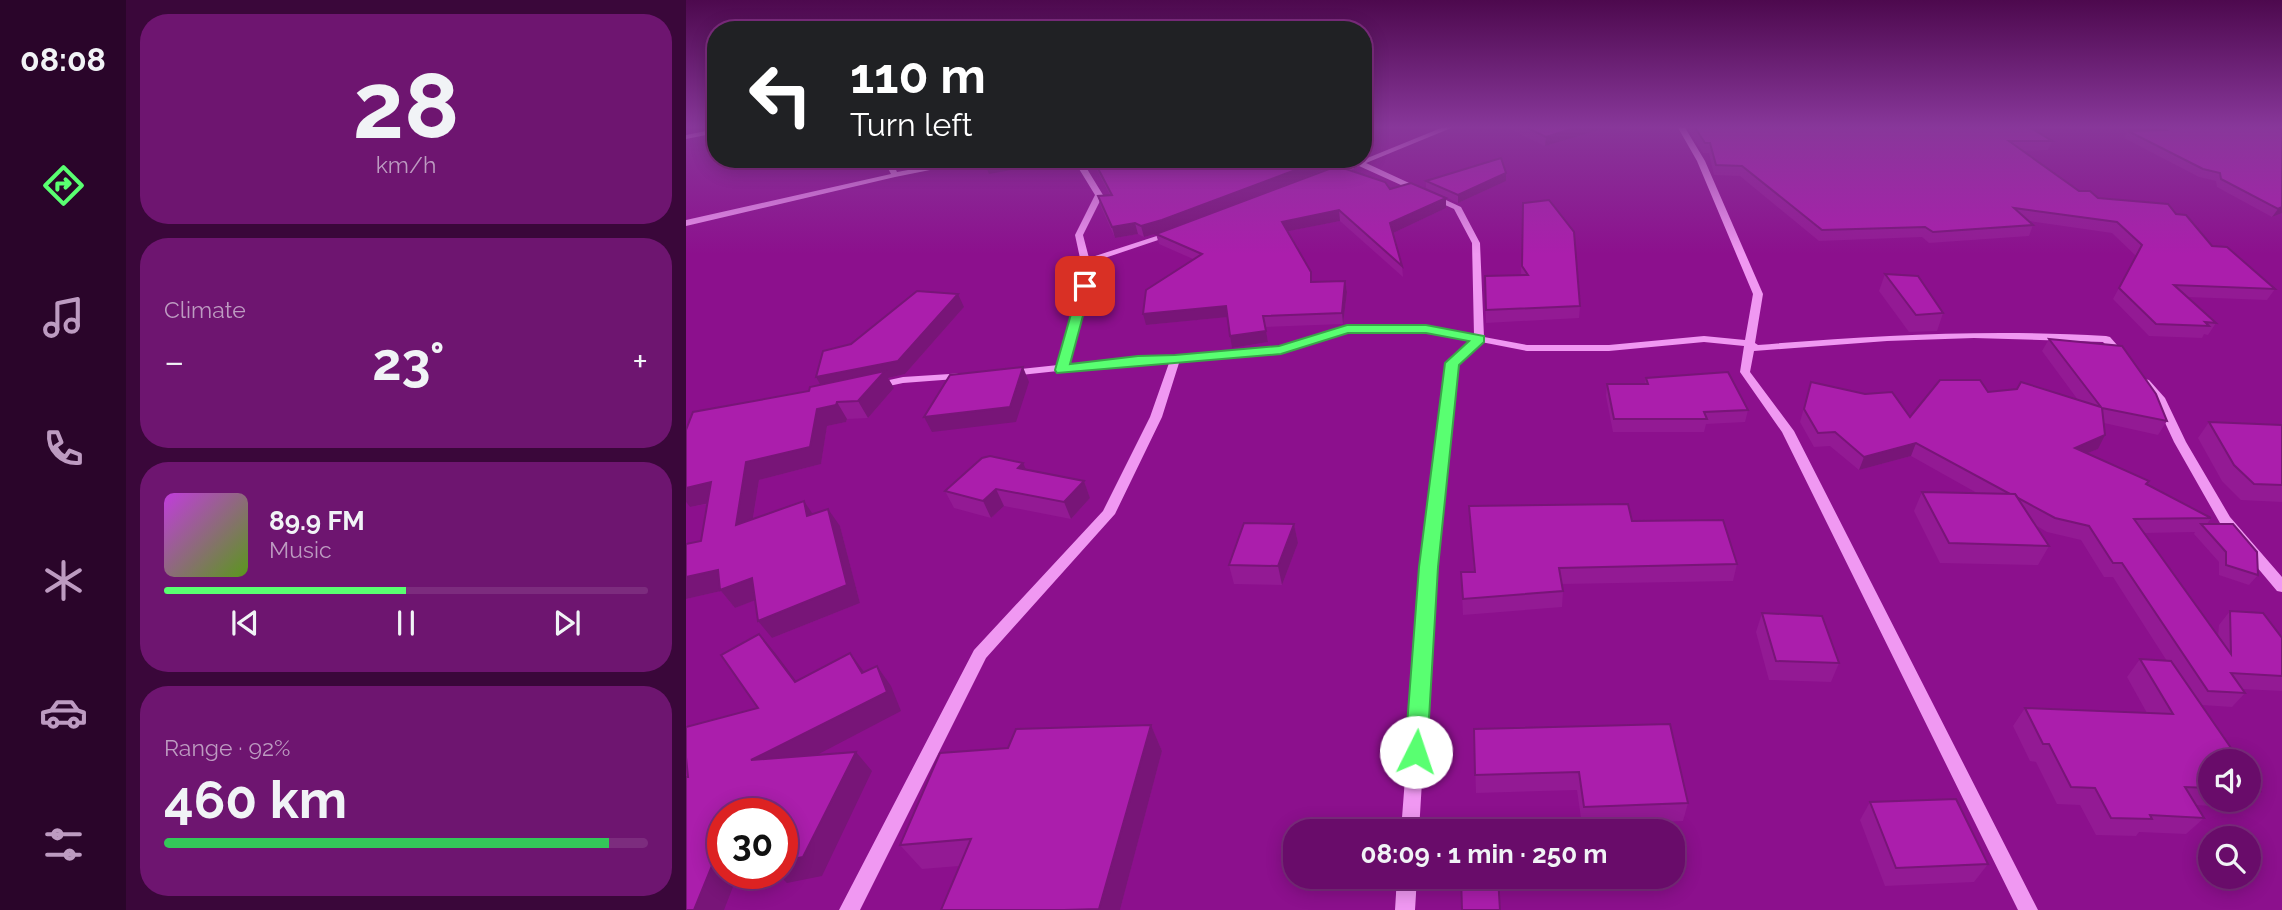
<!DOCTYPE html>
<meta charset="utf-8">
<style>
body{margin:0;font-family:Raleway,sans-serif;background:#6e1570;color:#f1f3f6;height:100vh;display:flex;flex-direction:column;font-size:26px;white-space:nowrap}
*{box-sizing:border-box;margin:0}
p{font-size:23px;color:#bd9bc1}
.icon{flex:none;width:38px;height:38px;fill:none;stroke:currentColor;stroke-width:2;stroke-linecap:round;stroke-linejoin:round}
.map{position:relative;flex:1;overflow:hidden}
.drawer{display:flex;flex-direction:column;gap:14px;padding:14px;background:#3a073a;width:560px}
.drawer>*{flex:none}
.guide{position:absolute;left:21px;top:21px;width:665px;height:147px;border-radius:28px;box-shadow:0 4px 18px #0003,0 0 0 2px #7c2c7e;background:#202124;color:#fff;overflow:hidden}
.tools{position:absolute;left:1512px;top:749px;display:grid;gap:14px}
.tools a{display:grid;place-items:center;width:63px;height:63px;border-radius:50%;background:#690c6a;box-shadow:0 4px 18px #0003,0 0 0 2px #7c2c7e;font-size:35px}
.speed{position:absolute;left:21px;top:798px;display:flex;gap:14px;font-size:35px;font-weight:700;text-align:center}
.speed>*{display:grid;place-content:center;width:91px;height:91px;border-radius:50%;background:#690c6a;box-shadow:0 4px 18px #0003,0 0 0 2px #7c2c7e;line-height:1}
.speed .limit{border:10px solid #d22;background:#fff;color:#111}
.pin{position:absolute;display:grid;place-items:center;width:60px;height:60px;color:#fff;margin:-30px;border-radius:14px;box-shadow:0 4px 10px #0006}
.me{position:absolute;width:77px;margin:-38px;rotate:4deg;stroke-linejoin:round;filter:drop-shadow(0 0 5px #0008)}
.turn{display:flex;align-items:center;gap:24px;height:147px;padding:0 28px;font-size:32px}
.turn .icon{width:91px;height:91px;stroke-width:2.5}
.turn b{display:block;font-size:49px;line-height:60px}
.big{font-size:52px;font-weight:700;line-height:1.1}
.drawer .tile{flex:1;display:flex;flex-direction:column;justify-content:center;gap:10px;min-width:0;padding:0 24px;border-radius:28px;background:#6e1570}
.drawer .dial{align-items:center;gap:0}
.dial b{font-size:91px;line-height:1}
.song{display:flex;align-items:center;gap:21px}
.cover{width:84px;height:84px;border-radius:10px;background:linear-gradient(135deg,hsl(290 70% 55%),hsl(90 70% 35%))}
.played{height:7px;border-radius:4px;background:linear-gradient(90deg,#59ff71 50%,#7c2c7e 50%)}
.keys{display:flex;justify-content:space-around;direction:ltr}
.heat{display:flex;justify-content:space-between;align-items:center;font-size:38px;direction:ltr}
.charge{height:10px;border-radius:5px;background:linear-gradient(90deg,#34c759 92%,#7c2c7e 0)}
.trip{position:absolute;left:597px;top:819px;width:402px;height:70px;border-radius:28px;background:#690c6a;box-shadow:0 4px 18px #0003,0 0 0 2px #7c2c7e;font-weight:700;line-height:70px;text-align:center}
main{display:flex;flex:1;min-height:0}
.menu{display:flex;flex-direction:column;width:126px;justify-content:space-around;align-items:center;background:#2a052a;color:#bd9bc1}
.menu .icon{width:49px;height:49px}
.menu .selected{color:#59ff71}
.menu b{font-size:32px;color:#f1f3f6}
.map>svg:first-child{display:block}
.lines{fill:none;stroke-linecap:round;stroke-linejoin:round}
.minor{fill:#f098f2;fill-rule:evenodd}
.wall{fill:#931a94}
.shaded-wall{fill:#781578}
.building{fill:#ab1eac;stroke:#781578;stroke-width:2}
.route{fill:#59ff71;stroke:#3aa649;stroke-width:2}
</style>
<main>
<nav class="menu">
<b>08:08</b>
<svg class="icon selected" aria-label="directions" viewBox="0 0 24 24"><path d="M12 3l9 9-9 9-9-9zM9 14v-3h6M13 9l2 2-2 2"/></svg>
<svg class="icon" aria-label="music" viewBox="0 0 24 24"><path d="M9 18V5l10-2v13"/><circle cx="6" cy="18" r="3"/><circle cx="16" cy="16" r="3"/></svg>
<svg class="icon" aria-label="phone" viewBox="0 0 24 24"><path d="M5 4h4l2 5-3 2q2 4 5 5l2-3 5 2v4C11 20 4 13 5 4z"/></svg>
<svg class="icon" aria-label="climate" viewBox="0 0 24 24"><path d="M12 3v18M4 7l16 10M4 17L20 7"/></svg>
<svg class="icon" aria-label="car" viewBox="0 0 24 24"><path d="M5 17H2v-5l4-1 3-4h7l3 4 3 1v5h-3M9 17h6M6 11h13"/><circle cx="7" cy="17" r="2"/><circle cx="17" cy="17" r="2"/></svg>
<svg class="icon" aria-label="filters" viewBox="0 0 24 24"><path d="M4 7h16M4 17h16"/><circle cx="9" cy="7" r="2"/><circle cx="15" cy="17" r="2"/></svg>
</nav>
<section class="drawer">
<div class="tile dial"><b>28</b><p>km/h</p></div>
<div class="tile"><p>Climate</p>
<div class="heat"><a>−</a><b class="big">23°</b><a>+</a></div>
</div>
<div class="tile">
<div class="song"><i class="cover"></i><div><b>89.9 FM</b><p>Music</p></div></div>
<div class="played"></div>
<div class="keys"><svg class="icon" aria-label="previous" viewBox="0 0 24 24"><path d="M18 5L8 12l10 7zM5 5v14"/></svg><svg class="icon" aria-label="pause" viewBox="0 0 24 24"><path d="M8 5v14M16 5v14"/></svg><svg class="icon" aria-label="next" viewBox="0 0 24 24"><path d="M6 5l10 7-10 7zM19 5v14"/></svg></div>
</div>
<div class="tile"><p>Range · 92%</p><b class="big">460 km</b><div class="charge"></div></div>
</section>
<div class="map">
<svg width="1596" height="910" viewBox="0 0 1596 910">
<rect width="100%" height="100%" fill="#8c108d"/>
<g class="lines">
<!-- minor -->
<g class="minor">
<path d="M760 126H770L680 163 775 207 794 243 798 337 841 345H923L1018 336 1059 340 1067 294 1011 161 991 126H998L1019 161 1077 294 1069 343 1072 345C1188 335 1304 329 1420 336L1424 337 1439 354 1440 356 1439 358H1431L1417 342 1288 338 1201 341 1068 351 1064 372 1108 431 1352 910H1332L1096 432 1054 372 1058 346 1018 342 923 351H841L795 342 771 364 749 567 733 831H715L735 567 761 363 785 341 740 332H662L595 353 493 363 476 417 429 514 300 658 174 910H153L288 650 417 511 464 417 483 363H452L381 370 376 373 372 371 325 376 320 373 325 370 372 365 397 272 389 235 409 195 387 159H395L417 195 397 235 403 258 483 232 490 234 404 263 407 272 383 364 594 347 661 326H740L788 335 786 243 768 209 673 166 647 177 640 175 667 163 661 159 674 161Z"/>
<path d="M30 129V133L0 139V135Z"/>
<path d="M197 159H205L211 172 283 159H299L209 177 0 226V220L205 174Z"/>
<path d="M279 373 284 376 283 378 217 383 189 389 183 386 185 384 217 377Z"/>
<path d="M1459 379 1463 380 1479 398 1500 442 1544 517 1596 577V592L1591 591 1534 523 1488 442 1468 399 1453 382Z"/>
<path d="M711 877H731L729 910H709Z"/>
</g>
</g>
<!-- wall -->
<g class="wall">
<path d="M817 126H927L859 146Z"/>
<path d="M931 126H990V130L934 131Z"/>
<path d="M1000 126H1342L1366 141 1362 150 1336 151 1393 191 1412 198 1490 214 1526 246 1589 289 1581 300 1501 297 1530 323 1522 335 1518 334 1516 338 1463 336 1427 299 1450 256 1426 233 1343 221 1347 225 1343 236 1243 243 1236 237 1133 241 1054 176 1028 175 1023 153H1017Z"/>
<path d="M1469 126H1596V213L1586 217 1531 187 1530 181 1513 177 1438 138 1442 131 1471 130Z"/>
<path d="M405 159 636 160 637 170 510 219 704 189 760 208 707 233 716 266 717 277 654 221 602 231 625 272 626 282 659 281 661 292 657 324 579 327 582 342 546 348 541 317 460 325 507 259 473 244 470 234 473 233 458 237 452 234 429 238 415 207 412 196 424 195Z"/>
<path d="M740 181H820L772 203 740 188Z"/>
<path d="M837 203 894 306 893 318 800 323 799 288 835 275Z"/>
<path d="M1199 274 1257 313 1251 331 1223 332 1193 291Z"/>
<path d="M278 307 219 374 202 378 208 388 182 418 161 419 160 422 141 426 135 464 73 480 67 519 126 514 154 526 174 603 86 638 69 600 49 608 35 591 0 599V544L15 541 21 504 4 507 0 502V430L123 391 134 385 165 344Z"/>
<path d="M1363 339 1481 421 1472 435 1418 423 1412 449 1401 453 1463 481 1460 485 1525 518 1521 524 1572 575 1563 585 1533 575V562L1508 534 1509 532 1458 533 1532 637 1533 625 1544 611 1596 638V691L1556 689 1559 693 1546 707 1516 705 1524 761V800H1563V774L1574 791 1555 808 1510 805 1518 818 1500 834 1453 832 1450 836 1410 835 1394 805 1371 804 1350 762 1344 761 1327 726 1339 708 1461 713 1441 677 1454 659 1481 661 1427 577H1418L1395 540 1361 532 1351 526 1363 546 1352 565 1254 563 1228 511 1236 492 1291 493 1225 456 1173 470 1144 446 1128 447 1114 422 1125 382 1224 417 1302 392 1392 400 1356 351Z"/>
<path d="M960 378 1062 410 1059 422 1020 424 1018 432H927L920 396 921 384H959Z"/>
<path d="M1523 422 1596 425V502L1555 500 1536 481 1512 438Z"/>
<path d="M340 470 398 481 404 498 385 519 318 506 305 518 268 508 259 491Z"/>
<path d="M783 506 946 521 1051 564 1047 581 876 584 877 591 876 607 777 615 775 572H788Z"/>
<path d="M608 524 612 543 596 585 548 584 543 565Z"/>
<path d="M1076 613 1153 663 1145 682 1083 680 1070 632Z"/>
<path d="M465 725 476 751 434 910H255L273 866 236 869 214 845 322 748Z"/>
<path d="M788 729 1002 803 997 821 896 825 891 790 790 793Z"/>
<path d="M1184 802 1302 864 1288 882 1199 886 1174 820Z"/>
</g>
<!-- shaded-wall -->
<g class="shaded-wall">
<path d="M895 126H927L859 146 860 137Z"/>
<path d="M326 159H374V161L303 174 299 164Z"/>
<path d="M636 160 637 170 479 231 458 237 455 226Z"/>
<path d="M820 173V181L772 203V195Z"/>
<path d="M760 198V208L705 234 704 223Z"/>
<path d="M1596 207V213L1586 217 1592 209Z"/>
<path d="M653 210 654 221 598 232 596 222Z"/>
<path d="M449 223 452 234 429 238 426 227Z"/>
<path d="M659 281 661 292 657 324 656 313Z"/>
<path d="M272 294 278 307 219 374 202 378 208 388 182 418 172 401 138 391 130 377Z"/>
<path d="M540 306 542 317 460 325 457 314Z"/>
<path d="M580 331 582 342 546 348 544 336Z"/>
<path d="M337 367 343 382 330 422 246 432 238 417Z"/>
<path d="M151 402 161 419 160 422 141 426 135 464 73 480 63 543 50 525 60 462 131 409Z"/>
<path d="M1419 435 1412 449 1381 461 1389 448Z"/>
<path d="M1230 443 1225 456 1173 470 1178 457Z"/>
<path d="M337 463 345 480 332 468Z"/>
<path d="M398 481 404 498 385 519 378 502Z"/>
<path d="M25 482 39 500 4 507 0 502V487Z"/>
<path d="M310 489 318 506 305 518 297 501Z"/>
<path d="M118 501 130 519 121 516Z"/>
<path d="M142 509 154 526 174 603 86 638 72 621Z"/>
<path d="M608 524 612 543 596 585 592 566Z"/>
<path d="M32 570 66 578 80 596 49 608 35 591 0 599V577Z"/>
<path d="M73 634 90 654 126 702 109 682Z"/>
<path d="M164 653 179 673H176Z"/>
<path d="M191 666 205 686 215 711 85 779 65 760Z"/>
<path d="M465 725 476 751 434 910H414L413 909Z"/>
<path d="M170 752 186 771 136 876 101 883 91 873H96V851Z"/>
<path d="M37 855V873H57L52 874 38 910H8L30 856Z"/>
</g>
<!-- building -->
<g class="building">
<path d="M837 126H895L860 137Z"/>
<path d="M1008 126H1342L1366 141H1323L1393 191H1404L1412 198 1482 204 1490 214 1500 215 1526 246 1541 247 1589 289 1488 285 1530 323 1519 322 1523 326 1470 324 1433 288 1456 245 1431 222 1328 208 1347 225 1247 232 1239 227 1136 230 1056 166 1030 165 1024 143H1019Z"/>
<path d="M1478 126H1589L1596 130V207L1592 209 1535 179 1534 173 1517 169 1442 131 1481 130Z"/>
<path d="M815 158 820 173 772 195 740 181Z"/>
<path d="M297 159H326L299 164Z"/>
<path d="M407 159H634L636 160 476 220 455 226 449 223 426 227 412 196 426 195Z"/>
<path d="M651 166 699 182 704 189 725 183 760 198 704 223 716 266 653 210 596 222 625 272V282L659 281 656 313 577 316 580 331 544 336 540 306 457 314 460 290 516 254 470 234Z"/>
<path d="M863 200 888 232 894 306 800 310 799 276 842 275 836 266 837 203Z"/>
<path d="M1199 274 1232 276 1257 313 1230 315Z"/>
<path d="M231 291 272 294 212 361 130 377 137 351 165 344Z"/>
<path d="M1363 339 1436 346 1470 394 1481 421 1416 408 1419 435 1389 448 1463 481 1460 484 1525 518 1448 519 1545 654 1544 611 1577 613 1596 638V676L1545 673 1559 693 1522 691 1436 563H1427L1403 526 1369 518 1332 498 1329 494H1324L1230 443 1178 457 1149 432 1132 433 1118 409 1125 382 1179 394 1206 392 1224 417 1254 380H1294L1302 392 1331 389 1335 382 1415 407Z"/>
<path d="M337 367 324 407 238 417 264 375Z"/>
<path d="M199 371 172 401 151 402 150 405 131 409 124 447 60 462 50 525 118 501 121 516 142 509 161 585 72 621 66 578 34 590 32 570 0 577V544L15 541 25 482 0 488V430L7 412 123 391 124 387Z"/>
<path d="M1042 372 1062 410 1018 412 1021 419H928L921 384H962L960 378Z"/>
<path d="M1523 422 1596 425V485L1568 484 1548 465Z"/>
<path d="M304 456 337 463 332 468 398 481 378 502 310 489 297 501 259 491 296 458Z"/>
<path d="M1236 492 1329 494 1363 546 1263 543Z"/>
<path d="M942 504 946 521 1037 520 1051 564 873 568 877 591 777 599 775 572H789L783 506Z"/>
<path d="M558 523 608 524 592 566 543 565Z"/>
<path d="M1515 524H1547L1571 552 1572 575 1540 565V552Z"/>
<path d="M1076 613 1136 616 1153 663 1090 661Z"/>
<path d="M73 634 109 682 164 653 176 673 191 666 201 692 65 760 170 752 117 857 96 861V814H37V855L30 856 8 910H0V777H2L0 757V727L72 708 35 655Z"/>
<path d="M1454 659 1485 661 1554 761H1524V788L1499 787 1518 818 1464 815 1466 819 1425 818 1409 788 1385 787 1363 744H1357L1339 708 1487 714Z"/>
<path d="M984 724 1002 803 898 807 893 772 789 775 788 729Z"/>
<path d="M465 725 413 909 378 910H255L285 839 214 845 254 753 322 748 330 729Z"/>
<path d="M1563 774 1574 791 1563 790Z"/>
<path d="M1270 799 1302 864 1210 868 1184 802Z"/>
<rect x="769" y="829" width="33" height="2"/>
<path d="M775 877H812L814 910H776Z"/>
</g>
<!-- sky -->
<linearGradient id="sky" x2="0" y2="1"><stop stop-color="#4d094e"/><stop offset="0.5" stop-color="#88379a"/><stop offset="1" stop-color="#88379a" stop-opacity="0"/></linearGradient>
<rect width="1596" height="254" fill="url(#sky)"/>
<!-- route -->
<path class="route" d="M399 282 405 286 384 364 452 356 489 355 593 346 661 325H740L798 336V342L773 365 752 567 741 752 738 759 730 762 722 759 719 752 733 567 759 363 783 341 740 333H662L595 354 371 373 369 370 393 286Z"/>
</svg>
<div class="tools">
<a><svg class="icon" aria-label="sound" viewBox="0 0 24 24"><path d="M4 9h4l5-4v14l-5-4H4zM17 9q2 3 0 6"/></svg></a>
<a><svg class="icon" aria-label="search" viewBox="0 0 24 24"><circle cx="10" cy="10" r="6"/><path d="M15 15l6 6"/></svg></a>
</div>
<div class="speed"><div class="limit">30</div></div>
<div class="pin" style="left:399px;top:286px;background:#d93025"><svg class="icon" aria-label="arrive" viewBox="0 0 24 24"><path d="M6 21V4h12l-3 4 3 4H6"/></svg></div>
<svg class="me" style="left:730px;top:752px" viewBox="-20 -20 40 40"><circle r="19" fill="#fff"/><path d="M0-13L10 11 0 6-10 11z" fill="#59ff71"/></svg>
<div class="trip">08:09 · 1 min · 250 m</div>
<div class="guide">
<div class="turn"><svg class="icon" aria-label="left" viewBox="0 0 24 24"><path d="M17 20v-9H6M10 6l-5 5 5 5"/></svg><div><b>110 m</b>Turn left</div></div>
</div>
</div>
</main>
